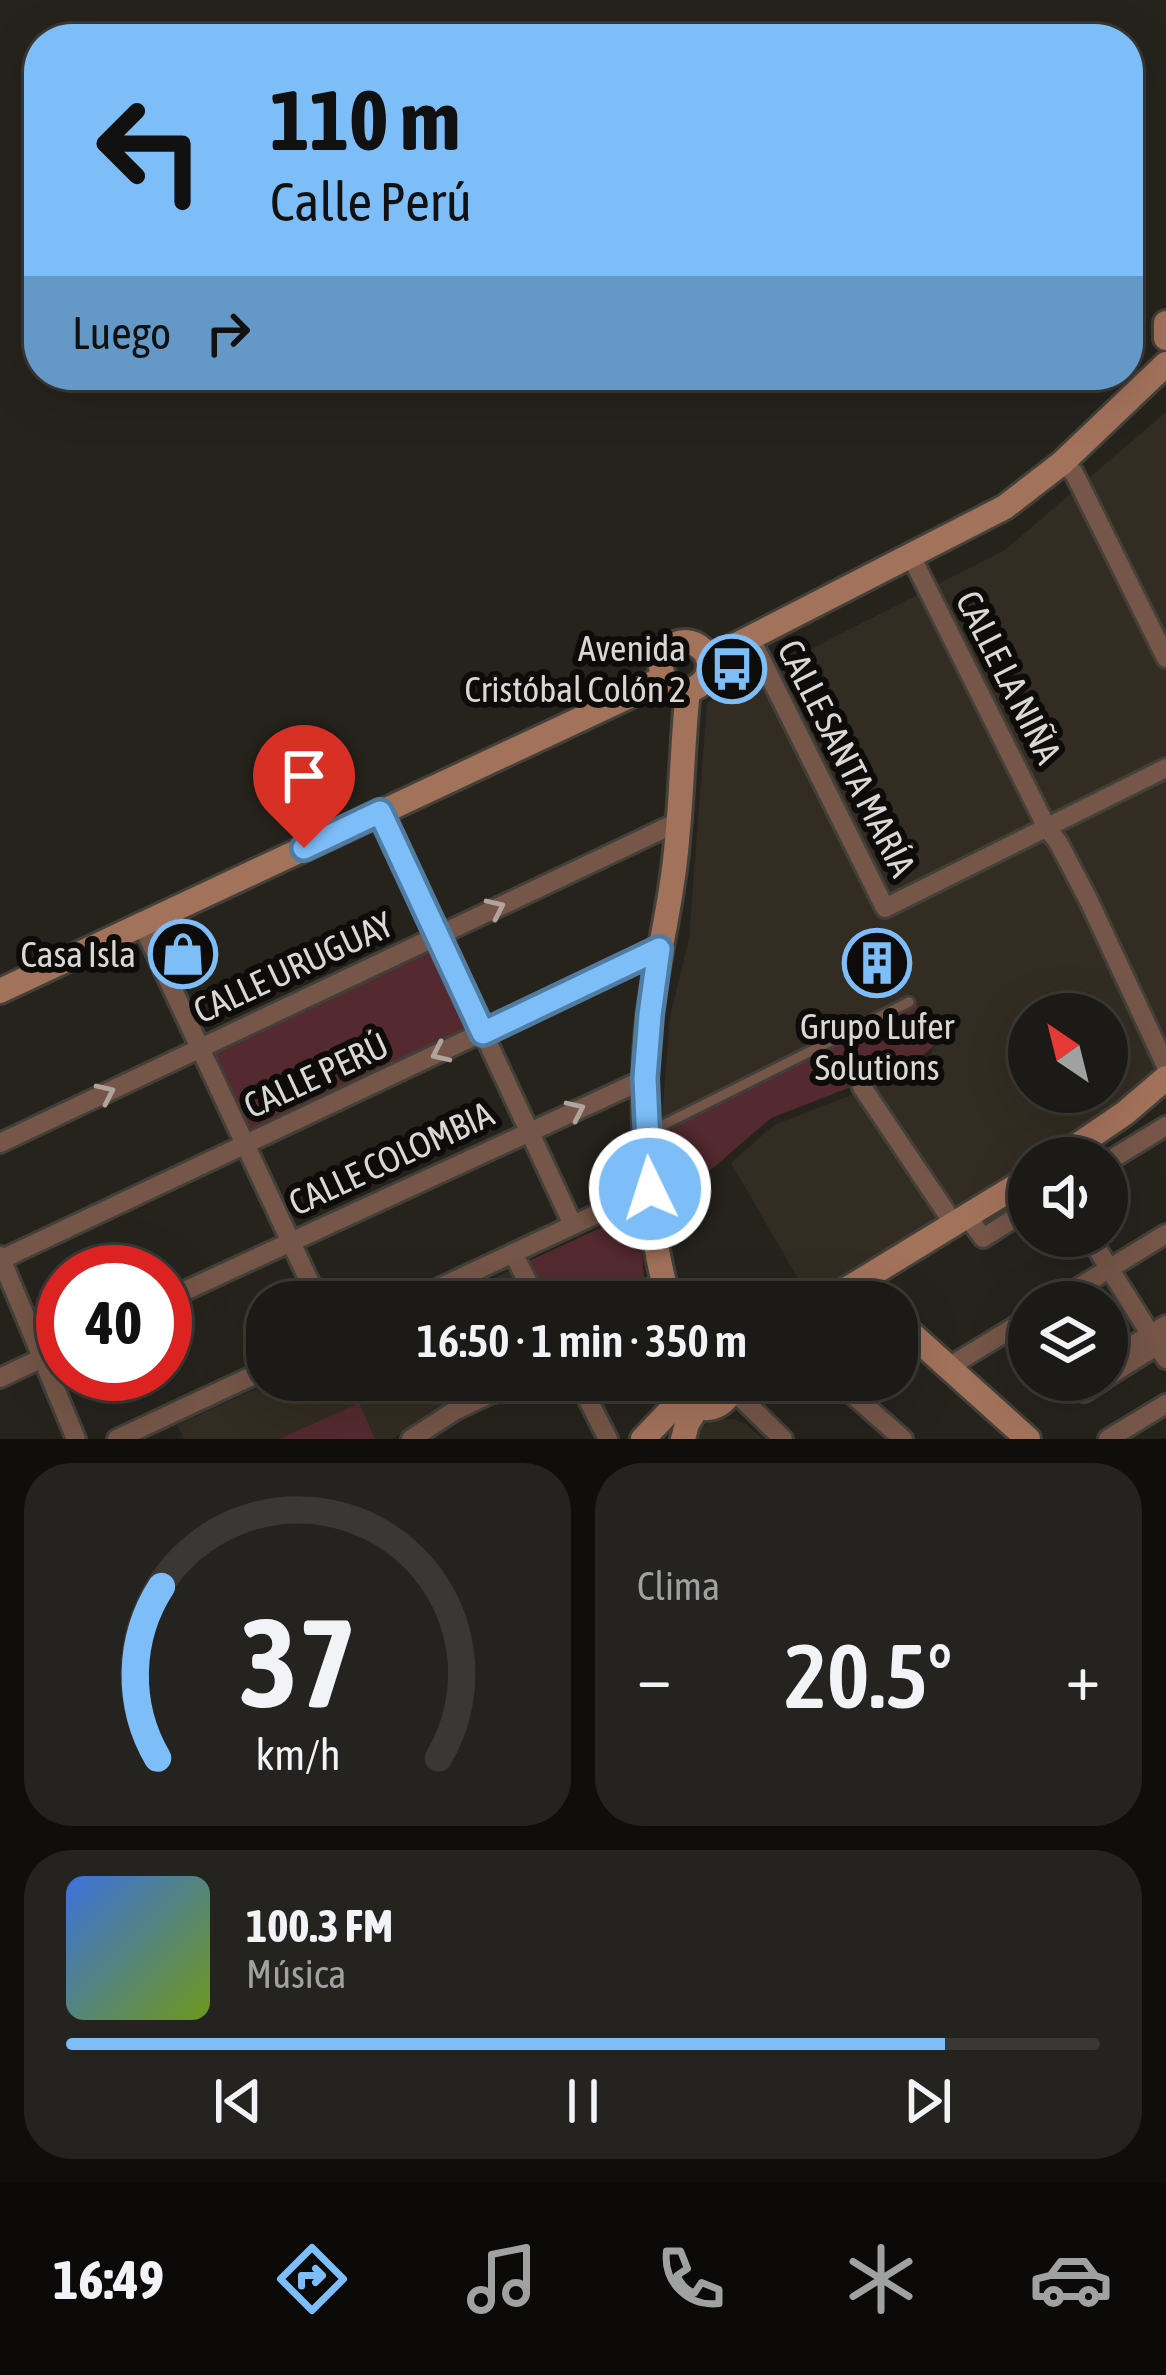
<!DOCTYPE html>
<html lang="es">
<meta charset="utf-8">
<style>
body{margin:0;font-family:"Asap Condensed",sans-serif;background:#25231f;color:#f1f3f6;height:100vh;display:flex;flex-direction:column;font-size:45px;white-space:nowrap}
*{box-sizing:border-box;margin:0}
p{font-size:39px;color:#a0a1a1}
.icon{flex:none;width:66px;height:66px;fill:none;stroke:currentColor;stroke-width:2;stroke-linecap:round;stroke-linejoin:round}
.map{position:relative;height:1439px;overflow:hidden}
.sheet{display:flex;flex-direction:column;gap:24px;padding:24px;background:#0f0e0c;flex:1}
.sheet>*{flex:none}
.guide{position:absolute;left:24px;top:24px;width:1119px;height:366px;border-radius:48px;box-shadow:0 12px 48px #0002,0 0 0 3px #3a3835;background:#7dbef9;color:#111;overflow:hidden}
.needle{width:78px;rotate:325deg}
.controls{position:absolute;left:1008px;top:993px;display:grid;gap:24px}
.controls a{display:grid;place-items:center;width:120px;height:120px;border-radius:50%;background:#1c1a16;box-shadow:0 12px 48px #0002,0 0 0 3px #3a3835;font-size:60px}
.speed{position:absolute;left:36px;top:1245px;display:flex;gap:24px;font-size:60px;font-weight:700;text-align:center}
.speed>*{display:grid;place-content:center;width:156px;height:156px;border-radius:50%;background:#1c1a16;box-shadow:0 12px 48px #0002,0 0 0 3px #3a3835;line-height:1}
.speed .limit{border:18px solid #d22;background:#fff;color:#111}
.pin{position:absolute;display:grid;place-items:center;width:102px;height:102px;color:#fff;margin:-123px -51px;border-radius:50% 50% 50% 0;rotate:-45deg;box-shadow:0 0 12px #0007}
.pin .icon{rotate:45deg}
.me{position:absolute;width:132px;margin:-66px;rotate:356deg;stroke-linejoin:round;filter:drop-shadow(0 0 9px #0008)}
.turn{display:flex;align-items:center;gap:42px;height:252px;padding:0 48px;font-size:54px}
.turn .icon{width:156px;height:156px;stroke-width:2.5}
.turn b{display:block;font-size:84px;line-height:102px}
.then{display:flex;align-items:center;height:114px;padding:0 48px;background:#0003;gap:24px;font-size:45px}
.big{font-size:90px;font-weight:600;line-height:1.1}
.sheet .widget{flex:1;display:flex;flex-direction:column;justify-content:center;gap:18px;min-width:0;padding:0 42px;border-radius:48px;background:#25231f}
.sheet .dial{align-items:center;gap:0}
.dial svg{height:312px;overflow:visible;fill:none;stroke:#3a3835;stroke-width:7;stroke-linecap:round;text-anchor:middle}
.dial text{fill:#f1f3f6;stroke:none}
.song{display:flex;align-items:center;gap:36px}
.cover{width:144px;height:144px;border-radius:18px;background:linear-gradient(135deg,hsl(220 70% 55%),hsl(80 70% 35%))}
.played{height:12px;border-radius:6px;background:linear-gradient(90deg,#7dbef9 85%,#3a3835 85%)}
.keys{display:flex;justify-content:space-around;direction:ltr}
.heat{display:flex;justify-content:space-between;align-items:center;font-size:66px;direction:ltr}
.sheet .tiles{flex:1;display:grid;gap:24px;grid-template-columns:1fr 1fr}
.widget:last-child{grid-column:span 2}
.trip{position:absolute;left:246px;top:1281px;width:672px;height:120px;border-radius:48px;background:#1c1a16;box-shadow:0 12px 48px #0002,0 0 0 3px #3a3835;font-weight:600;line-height:120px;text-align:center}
.tabs{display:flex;height:192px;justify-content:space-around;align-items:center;background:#0b0a09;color:#a0a1a1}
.tabs .icon{width:84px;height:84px}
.tabs .on{color:#7dbef9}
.tabs b{font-size:54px;color:#f1f3f6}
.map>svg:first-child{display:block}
.built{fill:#322c22;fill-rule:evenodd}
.green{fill:#542a30}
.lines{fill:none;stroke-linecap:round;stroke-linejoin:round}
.lane-casing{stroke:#43403a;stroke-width:15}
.street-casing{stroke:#43403a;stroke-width:24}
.secondary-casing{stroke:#43403a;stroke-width:30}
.lane{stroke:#755648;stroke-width:9}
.street{stroke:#755648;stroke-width:18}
.secondary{stroke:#a3725b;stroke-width:24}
.oneway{stroke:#b2a49c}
.route-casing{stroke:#517ca2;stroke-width:30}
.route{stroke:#7dbef9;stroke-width:21}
.labels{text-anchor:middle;stroke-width:12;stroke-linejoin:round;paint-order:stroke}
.poi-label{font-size:36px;fill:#dad8d4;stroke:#0e0c0a;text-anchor:end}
.street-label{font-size:36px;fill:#dad8d4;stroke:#0e0c0a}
</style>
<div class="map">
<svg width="1166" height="1439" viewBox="0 0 1166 1439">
<rect width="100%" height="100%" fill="#26231d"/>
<!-- built -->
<g class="built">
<path d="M1166 412V1062L1118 1104 810 1299 731 1163 774 1125 923 1067 936 1044 911 993 662 1117 670 1016 689 939 707 702 1005 550ZM1029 1014H1107V1092H1029Z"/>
<path d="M511 1270 527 1302H441Z"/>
<path d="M275 1380H490L392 1439H184L177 1425Z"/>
<path d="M716 1419H735L746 1424 763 1439H695L697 1430Z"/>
</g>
<!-- green -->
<g class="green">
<path d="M432 948 470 1030 249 1132 211 1049Z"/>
<path d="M913 995 936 1044 915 1062 771 1118 707 1173 688 1228 675 1246 665 1154 673 1151 671 1116Z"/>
<path d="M639 1210 645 1289 638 1302H550L529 1261Z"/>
<path d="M359 1403 375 1439H279Z"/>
</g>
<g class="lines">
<!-- lane casing -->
<g class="lane-casing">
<path id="lane" d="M651 1131 909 1002"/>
</g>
<!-- street casing -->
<g class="street-casing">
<g id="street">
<path d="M1062 463 1074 473 1166 658"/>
<path d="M911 556 1047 828 1058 842 1088 899 1166 1066"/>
<path d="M750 637 885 908 1166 768"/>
<path d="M380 812 573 1225"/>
<path d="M142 924 319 1302"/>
<path d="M862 1087 954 1224"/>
<path d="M0 1143 680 821"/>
<path d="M1107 1162 1166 1126"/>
<path d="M967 1216 983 1238 1029 1209"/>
<path d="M1089 1236 1166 1359"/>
<path d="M513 1253 538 1302"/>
<path d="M0 1256 76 1439"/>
<path d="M0 1260 659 949"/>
<path d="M165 1300 645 1079"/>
<path d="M409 1302 650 1189"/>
<path d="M641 1302 648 1289 664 1286"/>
<path d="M1055 1302 1166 1234"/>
<path d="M1107 1361 1166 1325"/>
<path d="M947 1368 1029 1318"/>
<path d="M1107 1377 1166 1340"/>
<path d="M0 1378 63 1348"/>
<path d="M578 1380 608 1439"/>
<path d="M836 1380 903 1439"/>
<path d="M1078 1380 1084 1392 1103 1380"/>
<path d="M732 1389 783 1439"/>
<path d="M117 1439 267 1369"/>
<path d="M411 1439 456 1410 490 1394 541 1380"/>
<path d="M1108 1439 1166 1404"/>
</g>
</g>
<!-- secondary casing -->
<g class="secondary-casing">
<g id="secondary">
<path d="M1166 323V338"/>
<circle cx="685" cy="666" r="24"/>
<path d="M709 659 1005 507 1062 463 1166 364"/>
<path d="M0 991 634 694 664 677"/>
<path d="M1059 1158 1125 1113 1166 1078"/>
<path d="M858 1284 877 1302"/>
<path d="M669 1302C645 1219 639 1095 650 1010 656 967 666 925 672 883 682 819 681 755 688 690"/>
<path d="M826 1302 1029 1178"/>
<path d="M897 1321 1028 1439"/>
<path d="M693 1380 687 1393 690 1404C710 1415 732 1403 732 1380"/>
<path d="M643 1439 687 1393"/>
<path d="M683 1439 687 1424 697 1408"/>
</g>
</g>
<!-- lane -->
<use href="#lane" class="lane"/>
<!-- street -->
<use href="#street" class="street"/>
<!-- secondary -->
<use href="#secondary" class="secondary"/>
</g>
<!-- one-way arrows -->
<defs><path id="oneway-chevron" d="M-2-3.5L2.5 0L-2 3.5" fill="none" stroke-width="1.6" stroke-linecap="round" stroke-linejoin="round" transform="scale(3)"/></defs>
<g class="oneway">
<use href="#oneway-chevron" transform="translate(496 908) rotate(-25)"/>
<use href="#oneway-chevron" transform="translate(440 1053) rotate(155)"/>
<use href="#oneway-chevron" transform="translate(106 1093) rotate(-25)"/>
<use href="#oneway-chevron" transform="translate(576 1110) rotate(-25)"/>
</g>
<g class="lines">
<!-- route casing -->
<g class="route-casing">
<path id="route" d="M304 848 380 812 483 1033 659 949 650 1015 645 1078 650 1189"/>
</g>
<!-- route -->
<use href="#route" class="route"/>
</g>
<!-- icons -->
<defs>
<g id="bus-ring" transform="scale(3.45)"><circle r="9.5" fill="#0e0c0a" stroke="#7dbef9" stroke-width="1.5"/><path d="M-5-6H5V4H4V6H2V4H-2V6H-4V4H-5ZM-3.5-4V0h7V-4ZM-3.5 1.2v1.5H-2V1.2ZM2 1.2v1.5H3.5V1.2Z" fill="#7dbef9"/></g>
<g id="shop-ring" transform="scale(3.45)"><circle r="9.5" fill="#0e0c0a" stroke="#7dbef9" stroke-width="1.5"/><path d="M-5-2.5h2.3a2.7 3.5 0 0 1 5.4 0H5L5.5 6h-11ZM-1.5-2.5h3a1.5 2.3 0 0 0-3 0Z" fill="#7dbef9"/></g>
<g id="building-ring" transform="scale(3.45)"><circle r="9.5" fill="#0e0c0a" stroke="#7dbef9" stroke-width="1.5"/><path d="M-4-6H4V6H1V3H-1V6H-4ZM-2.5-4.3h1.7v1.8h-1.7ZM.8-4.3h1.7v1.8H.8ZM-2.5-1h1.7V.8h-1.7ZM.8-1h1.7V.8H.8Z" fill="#7dbef9"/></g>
</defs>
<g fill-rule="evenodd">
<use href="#bus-ring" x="732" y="669"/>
<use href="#shop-ring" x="183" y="954"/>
<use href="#building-ring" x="877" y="963"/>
</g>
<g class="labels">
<!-- poi labels -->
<g class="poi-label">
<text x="686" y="661">Avenida<tspan x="686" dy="41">Cristóbal Colón 2</tspan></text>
<text x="136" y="967">Casa Isla</text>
<text x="877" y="1039" text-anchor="middle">Grupo Lufer<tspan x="877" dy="41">Solutions</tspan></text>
</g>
<!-- street labels -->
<g class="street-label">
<text transform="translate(1009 677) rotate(63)" y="13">CALLE LA NIÑA</text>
<text transform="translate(847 758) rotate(63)" y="13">CALLE SANTA MARÍA</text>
<text transform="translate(293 967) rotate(-25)" y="13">CALLE URUGUAY</text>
<text transform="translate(316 1075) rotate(-25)" y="13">CALLE PERÚ</text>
<text transform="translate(391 1158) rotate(-25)" y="13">CALLE COLOMBIA</text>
</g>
</g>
</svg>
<div class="controls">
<a><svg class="needle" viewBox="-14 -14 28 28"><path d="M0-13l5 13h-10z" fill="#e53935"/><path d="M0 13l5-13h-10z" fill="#a0a1a1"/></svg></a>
<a><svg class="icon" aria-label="sound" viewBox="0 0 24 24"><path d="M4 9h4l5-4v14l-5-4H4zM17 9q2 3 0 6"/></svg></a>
<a><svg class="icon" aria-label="layers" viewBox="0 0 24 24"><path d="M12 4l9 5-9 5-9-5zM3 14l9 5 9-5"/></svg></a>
</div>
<div class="speed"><div class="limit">40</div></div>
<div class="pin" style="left:304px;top:848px;background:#d93025"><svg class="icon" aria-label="arrive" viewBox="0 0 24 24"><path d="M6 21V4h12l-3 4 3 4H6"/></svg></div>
<svg class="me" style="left:650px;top:1189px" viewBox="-20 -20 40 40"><circle r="17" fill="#7dbef9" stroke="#fff" stroke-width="3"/><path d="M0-11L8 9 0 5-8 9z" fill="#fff"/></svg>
<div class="trip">16:50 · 1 min · 350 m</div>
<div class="guide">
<div class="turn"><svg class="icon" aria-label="left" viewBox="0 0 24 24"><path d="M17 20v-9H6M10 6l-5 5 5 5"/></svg><div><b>110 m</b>Calle Perú</div></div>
<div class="then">Luego<svg class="icon" aria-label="right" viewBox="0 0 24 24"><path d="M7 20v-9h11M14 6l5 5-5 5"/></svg></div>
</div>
</div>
<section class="sheet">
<div class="tiles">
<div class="widget dial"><svg viewBox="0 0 100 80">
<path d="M14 69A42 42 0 1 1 86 69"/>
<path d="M14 69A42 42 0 0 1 15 25" stroke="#7dbef9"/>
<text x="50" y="56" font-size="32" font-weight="700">37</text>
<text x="50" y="72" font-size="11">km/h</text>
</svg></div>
<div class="widget"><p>Clima</p>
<div class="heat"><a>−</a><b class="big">20.5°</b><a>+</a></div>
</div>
<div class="widget">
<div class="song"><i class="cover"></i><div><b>100.3 FM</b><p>Música</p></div></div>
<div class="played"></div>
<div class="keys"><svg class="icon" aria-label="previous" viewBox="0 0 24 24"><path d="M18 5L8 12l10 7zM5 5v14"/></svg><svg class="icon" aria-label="pause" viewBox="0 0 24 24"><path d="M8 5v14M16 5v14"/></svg><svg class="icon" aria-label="next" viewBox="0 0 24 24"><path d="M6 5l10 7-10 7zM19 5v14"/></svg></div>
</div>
</div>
</section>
<nav class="tabs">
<b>16:49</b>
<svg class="icon on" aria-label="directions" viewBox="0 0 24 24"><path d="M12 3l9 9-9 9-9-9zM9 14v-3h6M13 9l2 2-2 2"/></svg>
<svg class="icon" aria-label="music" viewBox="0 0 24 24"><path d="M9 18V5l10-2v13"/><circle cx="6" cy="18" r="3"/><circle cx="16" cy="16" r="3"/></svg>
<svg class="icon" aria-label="phone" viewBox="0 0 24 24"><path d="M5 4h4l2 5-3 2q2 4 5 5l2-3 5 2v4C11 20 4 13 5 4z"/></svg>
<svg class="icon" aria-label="climate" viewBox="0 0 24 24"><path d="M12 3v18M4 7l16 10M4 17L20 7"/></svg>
<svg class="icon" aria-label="car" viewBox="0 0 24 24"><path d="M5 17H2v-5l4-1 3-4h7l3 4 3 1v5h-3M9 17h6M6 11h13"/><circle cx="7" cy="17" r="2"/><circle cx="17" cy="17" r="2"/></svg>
</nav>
